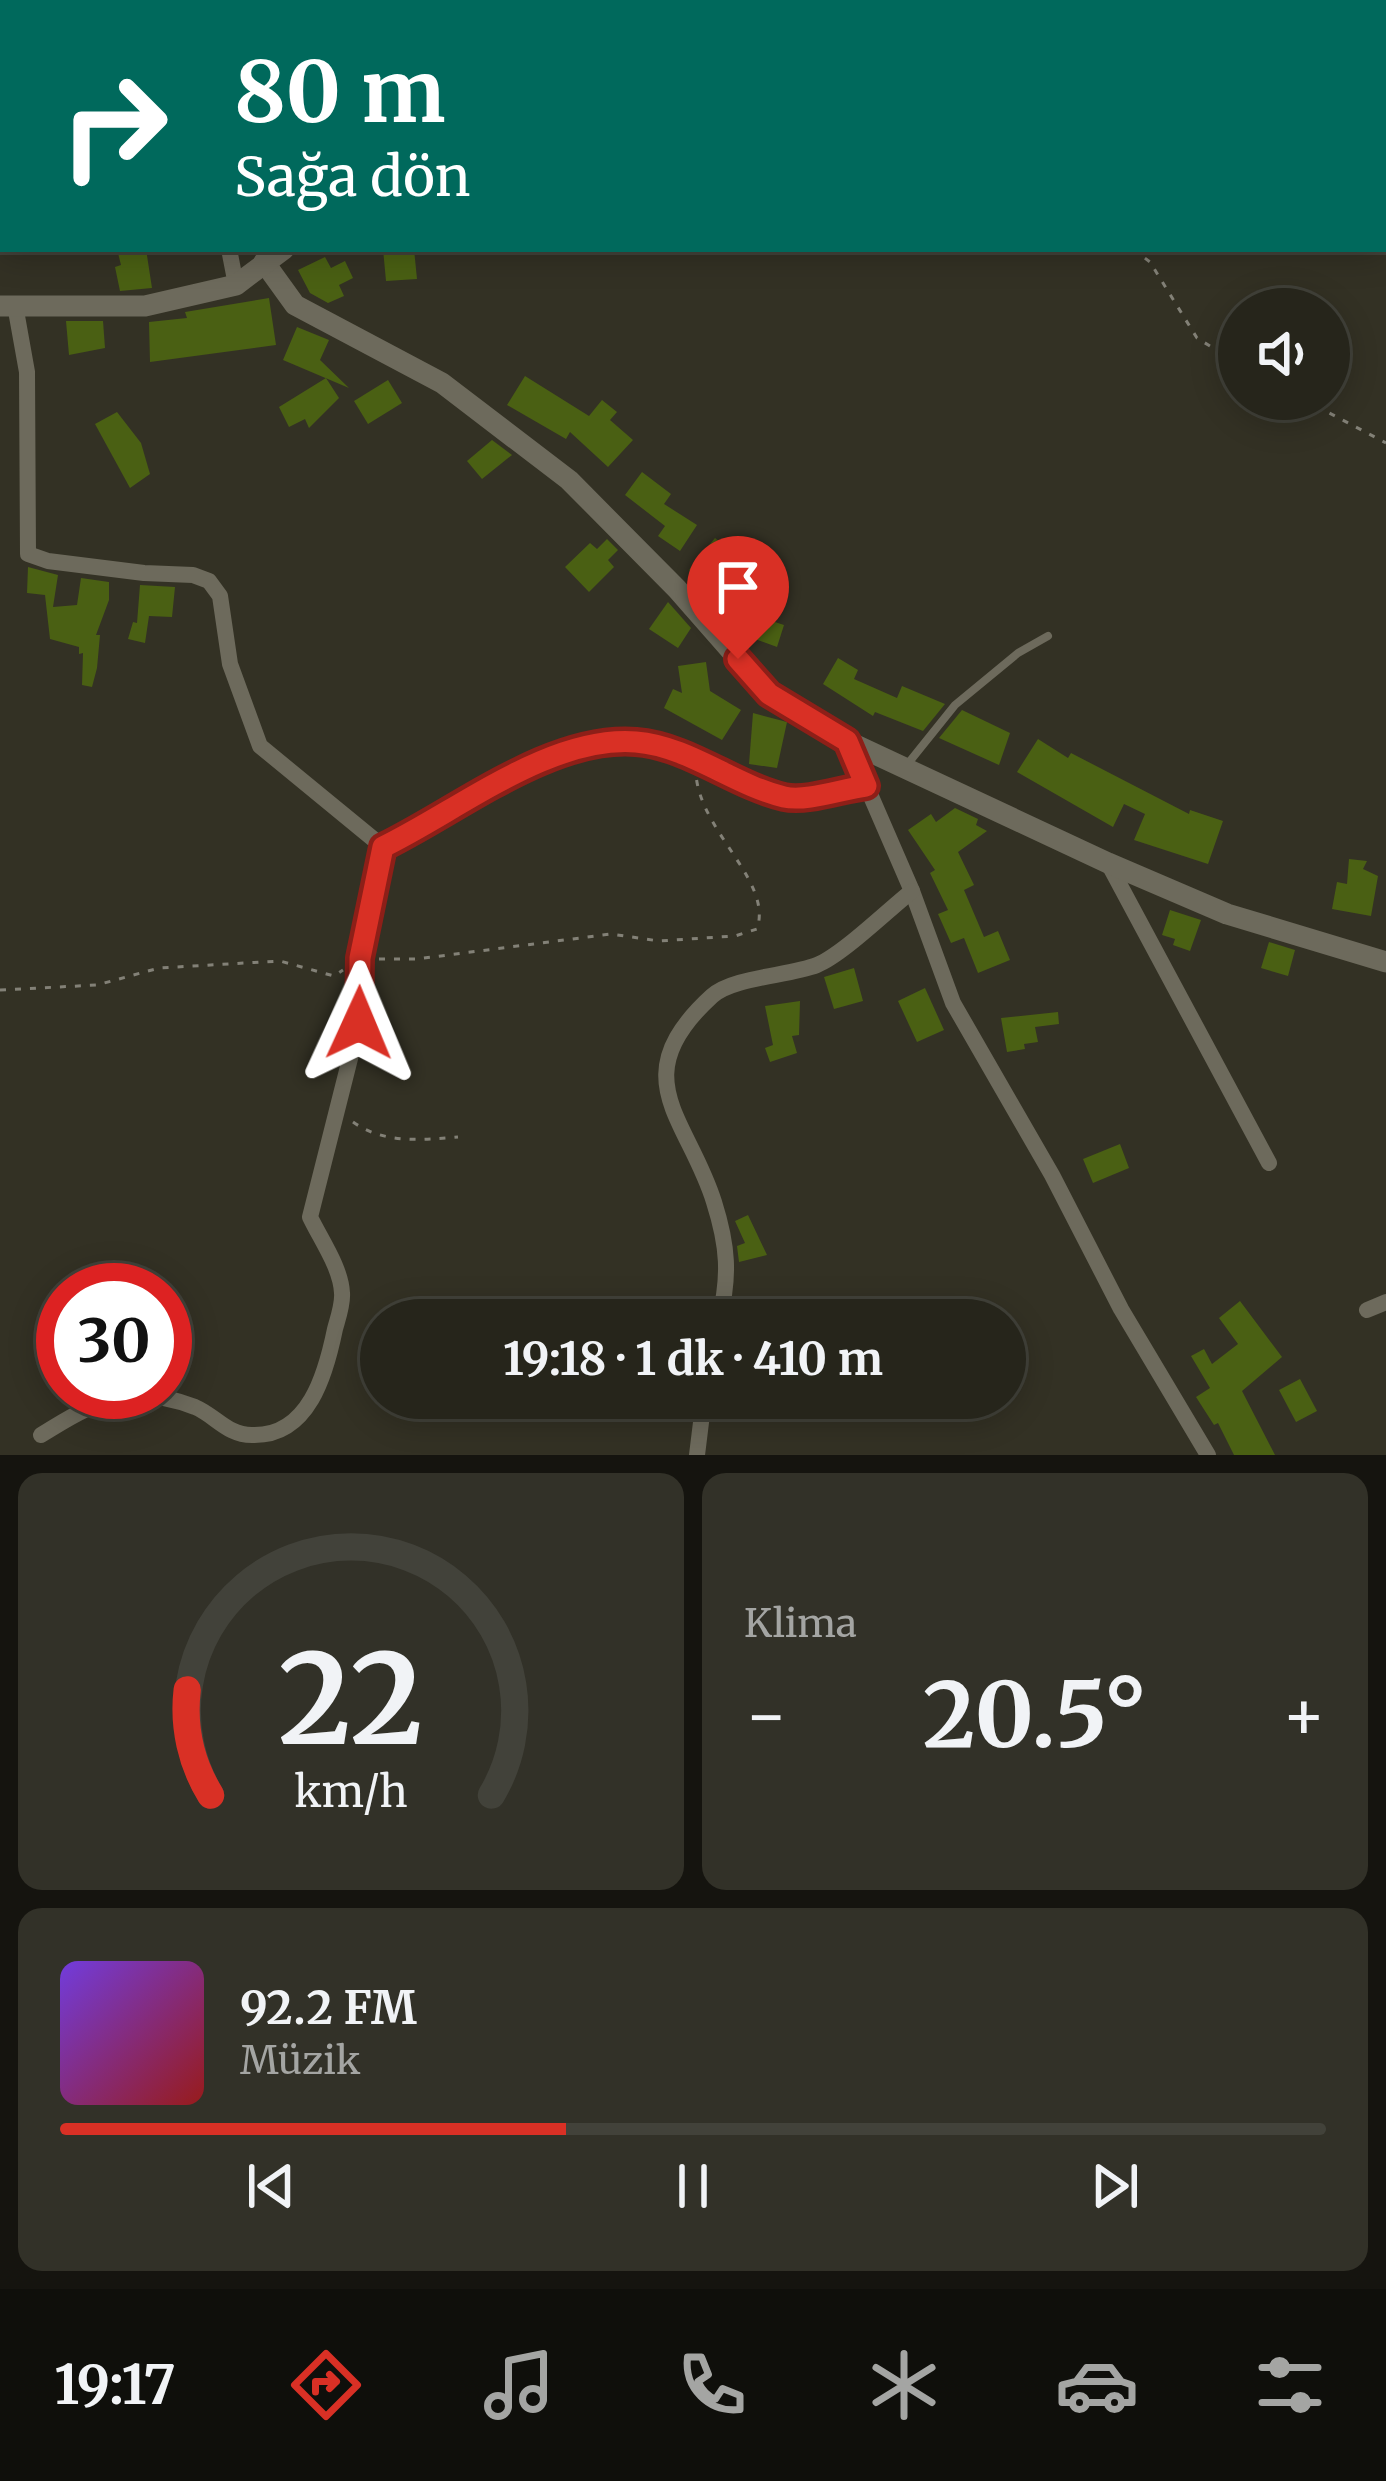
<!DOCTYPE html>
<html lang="tr">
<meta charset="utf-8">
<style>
body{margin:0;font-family:Merriweather,serif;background:#323128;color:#f1f3f6;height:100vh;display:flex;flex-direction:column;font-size:45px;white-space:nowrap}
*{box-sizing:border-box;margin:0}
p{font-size:39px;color:#a4a5a3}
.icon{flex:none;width:66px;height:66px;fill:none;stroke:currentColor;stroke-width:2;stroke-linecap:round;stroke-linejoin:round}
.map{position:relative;height:1455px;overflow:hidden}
.side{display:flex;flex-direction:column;gap:18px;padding:18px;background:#15140f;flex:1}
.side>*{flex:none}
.hud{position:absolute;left:0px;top:0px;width:1386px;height:252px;box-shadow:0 6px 30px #0003,0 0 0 3px #42423a;background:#00695c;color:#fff;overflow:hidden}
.tools{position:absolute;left:1218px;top:288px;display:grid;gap:24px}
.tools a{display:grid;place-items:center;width:132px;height:132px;border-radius:50%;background:#26251b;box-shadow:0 6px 30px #0003,0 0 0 3px #42423a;font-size:60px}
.speed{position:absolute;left:36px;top:1263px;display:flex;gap:24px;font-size:60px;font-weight:700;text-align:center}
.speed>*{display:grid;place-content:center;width:156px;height:156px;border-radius:50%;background:#26251b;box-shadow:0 6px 30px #0003,0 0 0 3px #42423a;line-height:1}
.speed .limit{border:18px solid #d22;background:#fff;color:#111}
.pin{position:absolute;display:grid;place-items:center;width:102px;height:102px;color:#fff;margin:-123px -51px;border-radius:50% 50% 50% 0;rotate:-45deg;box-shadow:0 0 12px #0007}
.pin .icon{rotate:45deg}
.me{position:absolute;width:132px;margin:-66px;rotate:1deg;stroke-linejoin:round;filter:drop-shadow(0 0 9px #0008)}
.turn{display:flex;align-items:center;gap:42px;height:252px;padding:0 36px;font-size:54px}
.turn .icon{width:156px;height:156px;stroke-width:2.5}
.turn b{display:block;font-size:84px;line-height:102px}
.big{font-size:90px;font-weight:700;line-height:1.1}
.side .card{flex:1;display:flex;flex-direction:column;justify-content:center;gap:18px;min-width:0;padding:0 42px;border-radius:24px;background:#323128}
.side .dial{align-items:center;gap:0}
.dial svg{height:312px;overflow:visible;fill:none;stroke:#42423a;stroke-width:7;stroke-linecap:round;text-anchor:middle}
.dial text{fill:#f1f3f6;stroke:none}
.song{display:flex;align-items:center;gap:36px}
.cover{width:144px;height:144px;border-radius:18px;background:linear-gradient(135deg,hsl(260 70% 55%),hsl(0 70% 35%))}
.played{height:12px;border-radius:6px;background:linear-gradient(90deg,#d93025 40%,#42423a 40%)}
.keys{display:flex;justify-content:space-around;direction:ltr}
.heat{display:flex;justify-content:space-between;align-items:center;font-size:66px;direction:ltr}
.side .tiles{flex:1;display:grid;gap:18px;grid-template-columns:1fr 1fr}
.card:last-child{grid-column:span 2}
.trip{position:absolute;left:360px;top:1299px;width:666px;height:120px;border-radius:60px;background:#26251b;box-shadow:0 6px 30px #0003,0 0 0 3px #42423a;font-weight:700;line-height:120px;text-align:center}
.tab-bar{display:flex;height:192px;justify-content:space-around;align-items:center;background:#0f0f0b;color:#a4a5a3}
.tab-bar .icon{width:84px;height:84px}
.tab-bar .on{color:#d93025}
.tab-bar b{font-size:54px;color:#f1f3f6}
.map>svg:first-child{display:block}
.building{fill:#4a6013}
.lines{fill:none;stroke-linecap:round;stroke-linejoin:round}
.path{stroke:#838177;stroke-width:3;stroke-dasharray:6 9;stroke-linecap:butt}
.service{stroke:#6d6a5c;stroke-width:8}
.minor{stroke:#6d6a5c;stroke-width:16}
.tertiary{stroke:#6d6a5c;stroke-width:21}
.route-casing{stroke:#8d1f18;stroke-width:30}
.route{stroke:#d93025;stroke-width:21}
</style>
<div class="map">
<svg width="1386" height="1455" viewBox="0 0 1386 1455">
<rect width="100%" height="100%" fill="#333124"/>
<!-- building -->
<g class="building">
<path d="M117 249H146L152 288 120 291 115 267 121 265Z"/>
<path d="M383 249H414L417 279 386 281Z"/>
<path d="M325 257 331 268 345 261 353 278 339 285 344 296 328 303 310 293 298 270Z"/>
<path d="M269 298 276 345 150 362 149 322 187 318 185 312Z"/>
<path d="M66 321H103L105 348 69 355Z"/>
<path d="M297 327 329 340 320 360 349 388 283 360Z"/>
<path d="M525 376 589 416 602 400 617 412 610 420 633 440 608 467 570 432 566 439 507 405Z"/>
<path d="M326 378 339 398 309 428 305 419 289 427 279 407Z"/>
<path d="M388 380 402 403 368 424 354 401Z"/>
<path d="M117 412 141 443 150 474 130 488 95 424Z"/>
<path d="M492 440 512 455 482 479 467 461Z"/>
<path d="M642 472 671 494 664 504 697 525 680 551 658 536 665 526 625 495Z"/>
<path d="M715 538 735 554 709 586 689 570Z"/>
<path d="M607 539 618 550 608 560 614 567 589 592 565 567 590 543 597 549Z"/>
<path d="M28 567 58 575 53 607 77 605 81 578 109 582V600L96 635H100L97 668 92 687 82 685 83 653 79 654V647L50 639 45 595 27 593Z"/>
<path d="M742 569 780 587 771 614 776 616 775 622 784 625 777 647 755 639 761 623 724 604Z"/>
<path d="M140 585 175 587 172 617 149 616 145 643 128 639 133 622 137 623Z"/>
<path d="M668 602 691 628 678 648 649 629Z"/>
<path d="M838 658 858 670 854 679 897 698 902 686 945 704 923 731 875 712 873 716 823 684Z"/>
<path d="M706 662 710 691 741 710 722 740 664 708 673 689 682 693 678 666Z"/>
<path d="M962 710 1010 733 999 765 939 738Z"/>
<path d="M753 713 787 722 777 768 749 764Z"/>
<path d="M1038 739 1068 758 1071 753 1189 814 1190 810 1223 821 1208 864 1134 840 1145 814 1124 804 1113 827 1017 772Z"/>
<path d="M955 808 978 819 976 825 987 831 958 852 974 885 964 890 984 937 998 931 1010 960 978 973 964 938 951 943 938 914 948 910 930 873 935 870 908 830 931 814 936 822Z"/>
<path d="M1349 859 1367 861 1363 869 1378 876 1371 916 1332 909 1337 882 1347 884Z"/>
<path d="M1170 910 1201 920 1190 951 1173 945 1175 939 1162 935Z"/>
<path d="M1269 942 1295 950 1288 976 1261 968Z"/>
<path d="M854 968 863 1001 834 1009 824 977Z"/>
<path d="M925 988 944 1030 917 1042 898 1001Z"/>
<path d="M800 1001 799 1035 792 1036 797 1053 770 1062 765 1048 773 1045 765 1006Z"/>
<path d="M1058 1012 1059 1024 1035 1027 1038 1042 1024 1044 1025 1049 1007 1052 1001 1018Z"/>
<path d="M1120 1144 1129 1168 1093 1183 1083 1159Z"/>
<path d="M748 1215 767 1255 739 1262 737 1246 745 1243 735 1221Z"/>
<path d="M1240 1301 1282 1357 1242 1391 1275 1455H1234L1218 1423 1214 1425 1196 1397 1210 1388 1191 1356 1204 1349 1212 1364 1238 1344 1219 1318Z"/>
<path d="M1300 1379 1317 1411 1296 1422 1279 1390Z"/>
</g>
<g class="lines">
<!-- path -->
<g class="path">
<path d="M1133 249 1150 262 1197 338 1239 364"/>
<path d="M1303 399 1386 443"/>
<path d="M379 959H417L611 934 659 941 735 936 757 929C773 881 701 833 696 775"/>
<path d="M0 990 97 985 159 968 280 961 334 976 343 970"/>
<path d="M353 1122C384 1144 420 1140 458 1137"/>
</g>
<!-- service -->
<path class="service" d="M906 766 955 705 1018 653 1048 636"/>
<!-- minor -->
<g class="minor">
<path d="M162 0V3"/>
<path d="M720 0 721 3"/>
<path d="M526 3 531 0"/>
<path d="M0 160H3"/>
<path d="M229 249 236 285"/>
<path d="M15 305 27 372 28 554 48 561 144 573 193 575 209 581 220 596 230 664 260 746 383 847"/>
<path d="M847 741 912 891 953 1003 1052 1175 1121 1309 1208 1455"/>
<path d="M383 847C456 812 550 735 636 742 688 746 734 785 784 797 807 802 842 789 866 786"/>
<path d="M1108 863 1269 1163"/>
<path d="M1367 1310 1386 1302"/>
<path d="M719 1320C730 1276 728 1246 714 1202 688 1118 622 1078 712 996 733 977 789 976 817 965 842 955 888 910 912 891"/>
<path d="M41 1435C95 1401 131 1382 195 1407 216 1416 227 1435 252 1435 309 1437 326 1373 335 1329 338 1318 343 1304 342 1293 341 1268 321 1240 310 1217L359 1023 360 959 383 847"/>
<path d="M697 1455 704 1398"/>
</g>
<!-- tertiary -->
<g class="tertiary">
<path d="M879 3 881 0"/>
<path d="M264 262 295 305 442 383 569 480 677 589 769 694 847 741 1108 863 1227 914 1386 962"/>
<path d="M0 306H145L236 285 284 249"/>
</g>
</g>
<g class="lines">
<!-- route casing -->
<g class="route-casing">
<path id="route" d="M359 1023 360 958 383 847C456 812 550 735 636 742 688 746 734 785 784 797 807 802 842 789 866 786L847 741 769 694 738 659"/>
</g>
<!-- route -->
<use href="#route" class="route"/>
</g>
</svg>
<div class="tools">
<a><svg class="icon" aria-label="sound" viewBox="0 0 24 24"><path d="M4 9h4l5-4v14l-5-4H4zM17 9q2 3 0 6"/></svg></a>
</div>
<div class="speed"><div class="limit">30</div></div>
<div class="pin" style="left:738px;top:659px;background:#d93025"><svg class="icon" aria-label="arrive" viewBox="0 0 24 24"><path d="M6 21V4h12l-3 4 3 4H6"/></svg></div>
<svg class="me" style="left:359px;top:1023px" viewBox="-20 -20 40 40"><path d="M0-17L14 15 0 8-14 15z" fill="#d93025" stroke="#fff" stroke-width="4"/></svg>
<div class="trip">19:18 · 1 dk · 410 m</div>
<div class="hud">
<div class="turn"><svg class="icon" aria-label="right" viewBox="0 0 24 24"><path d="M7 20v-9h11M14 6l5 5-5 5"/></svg><div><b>80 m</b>Sağa dön</div></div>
</div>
</div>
<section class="side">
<div class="tiles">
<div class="card dial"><svg viewBox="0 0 100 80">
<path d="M14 69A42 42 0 1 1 86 69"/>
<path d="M14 69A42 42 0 0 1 8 42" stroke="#d93025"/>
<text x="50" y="56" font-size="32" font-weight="700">22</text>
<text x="50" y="72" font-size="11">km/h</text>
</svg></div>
<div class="card"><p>Klima</p>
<div class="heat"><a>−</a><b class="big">20.5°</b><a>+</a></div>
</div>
<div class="card">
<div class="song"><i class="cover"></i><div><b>92.2 FM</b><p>Müzik</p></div></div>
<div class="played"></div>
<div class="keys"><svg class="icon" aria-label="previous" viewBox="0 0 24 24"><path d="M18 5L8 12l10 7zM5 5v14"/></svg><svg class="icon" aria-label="pause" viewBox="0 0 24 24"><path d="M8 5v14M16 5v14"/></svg><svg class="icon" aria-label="next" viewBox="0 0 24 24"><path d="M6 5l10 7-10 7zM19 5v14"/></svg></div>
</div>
</div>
</section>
<nav class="tab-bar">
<b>19:17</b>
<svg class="icon on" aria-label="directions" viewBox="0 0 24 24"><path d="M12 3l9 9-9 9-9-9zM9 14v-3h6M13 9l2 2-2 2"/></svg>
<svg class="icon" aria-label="music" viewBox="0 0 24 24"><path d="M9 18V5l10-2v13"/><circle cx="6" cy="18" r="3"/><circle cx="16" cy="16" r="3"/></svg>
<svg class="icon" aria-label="phone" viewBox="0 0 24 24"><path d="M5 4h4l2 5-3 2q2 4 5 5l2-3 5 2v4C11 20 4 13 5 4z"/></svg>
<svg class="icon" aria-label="climate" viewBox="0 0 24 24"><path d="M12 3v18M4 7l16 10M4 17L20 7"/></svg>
<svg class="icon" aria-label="car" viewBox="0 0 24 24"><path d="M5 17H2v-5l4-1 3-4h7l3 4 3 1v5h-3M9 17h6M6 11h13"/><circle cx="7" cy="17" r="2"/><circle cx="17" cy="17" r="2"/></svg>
<svg class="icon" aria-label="filters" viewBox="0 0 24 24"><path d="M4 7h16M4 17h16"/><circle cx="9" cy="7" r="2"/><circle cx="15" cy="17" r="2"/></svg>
</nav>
